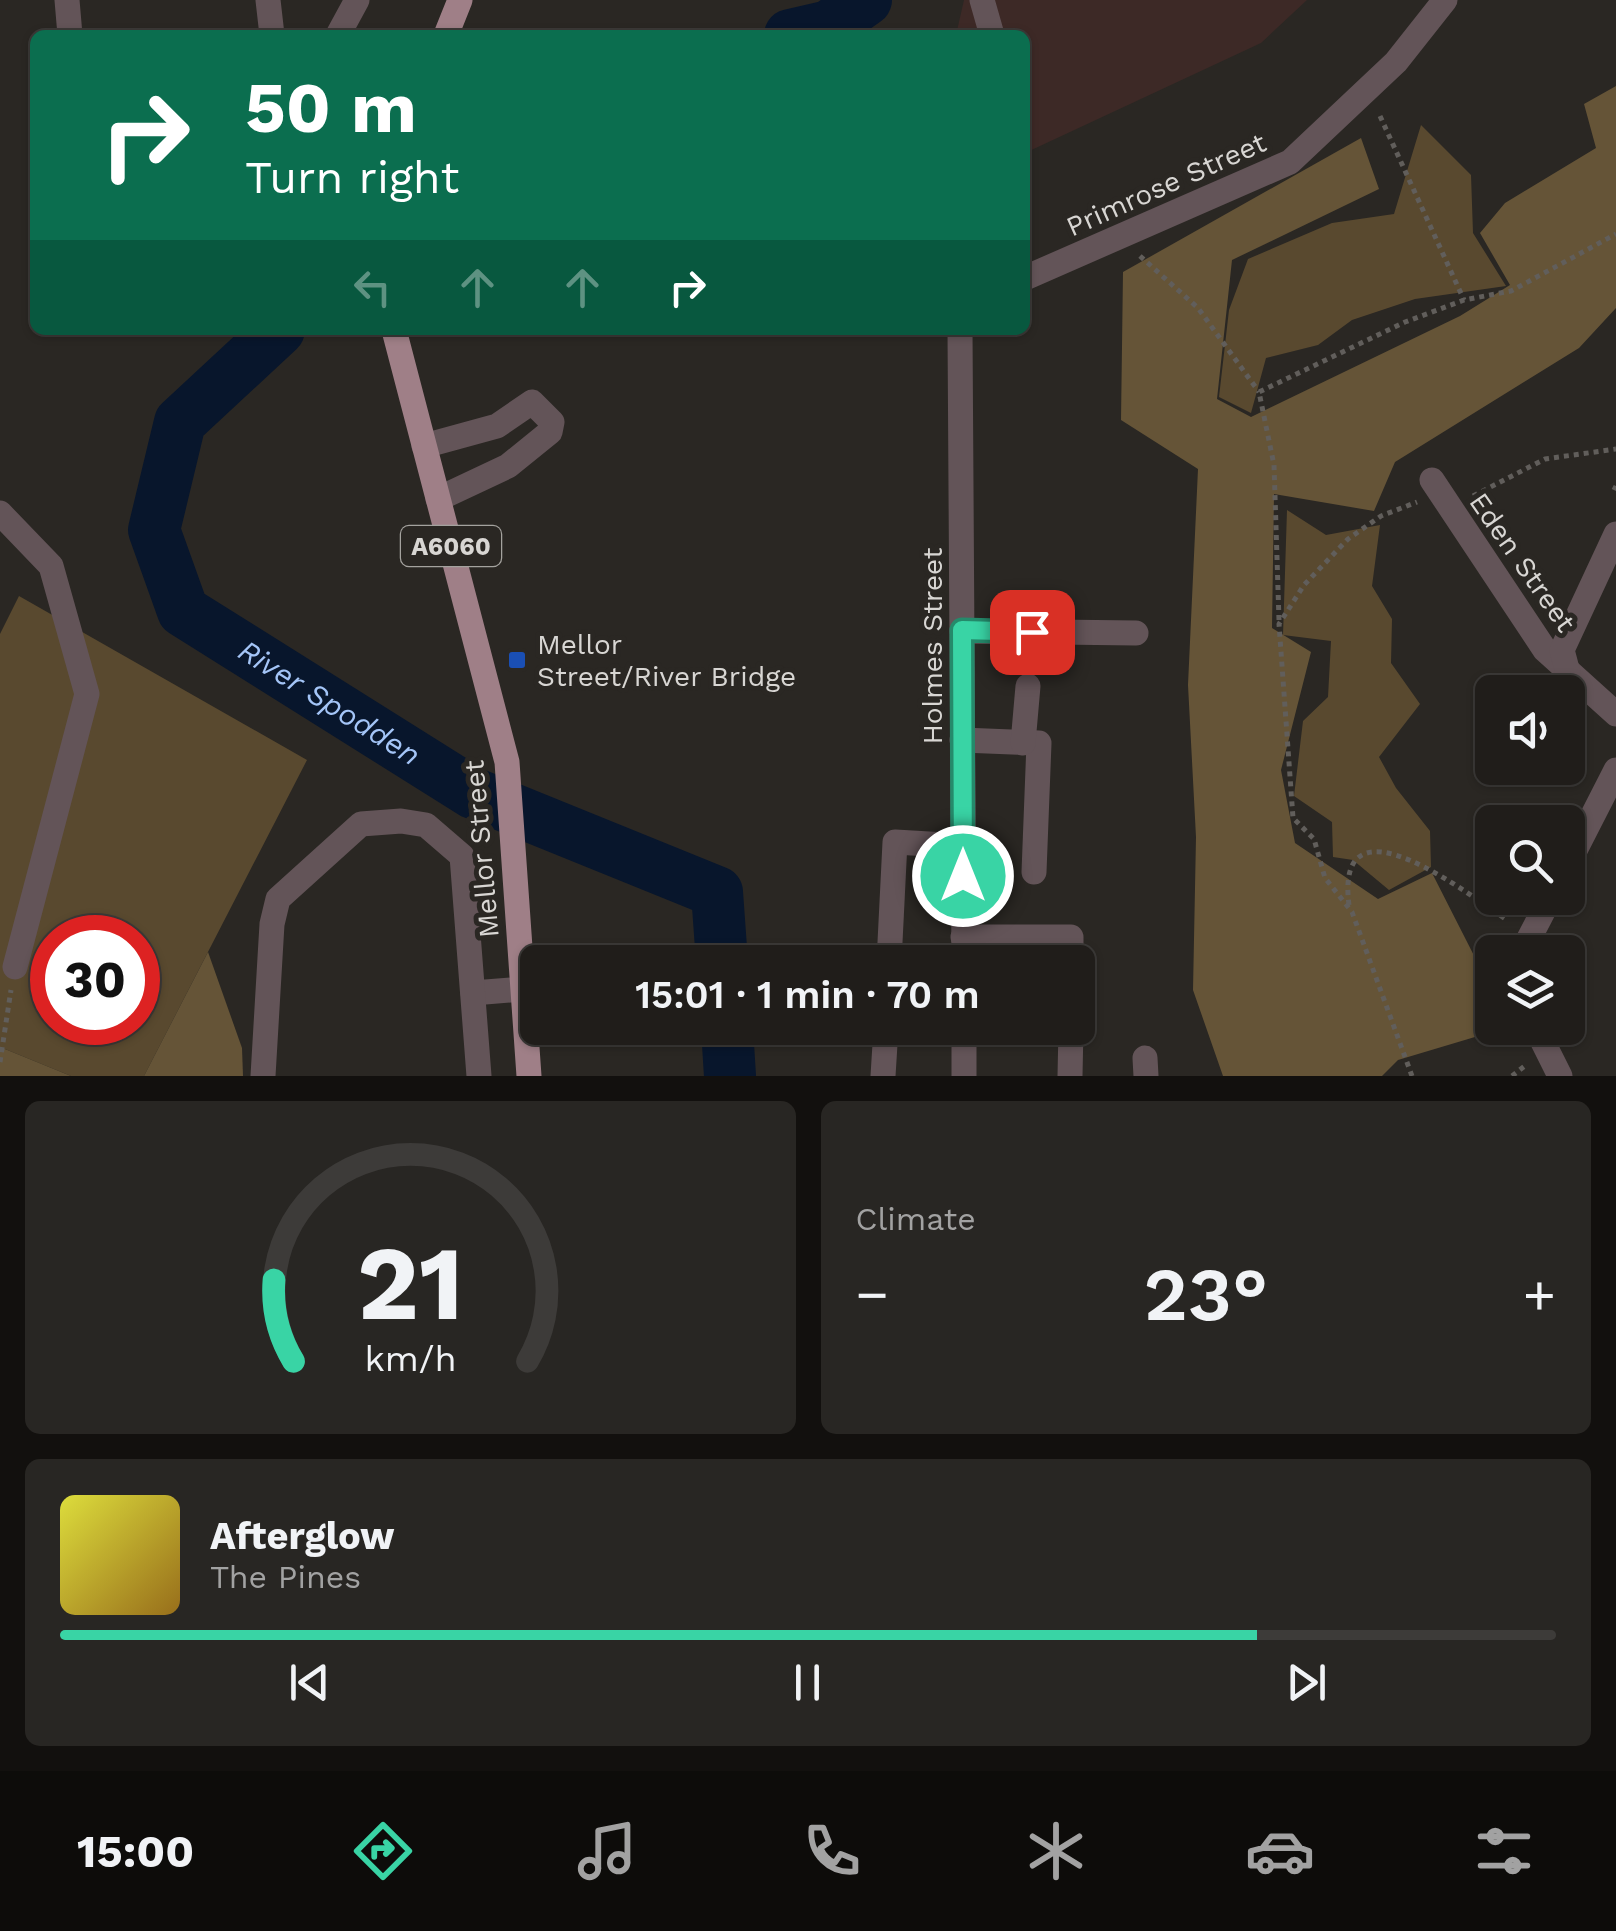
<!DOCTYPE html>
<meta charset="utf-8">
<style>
body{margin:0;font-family:"Work Sans",sans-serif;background:#282623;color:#f1f3f6;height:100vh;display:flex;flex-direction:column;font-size:38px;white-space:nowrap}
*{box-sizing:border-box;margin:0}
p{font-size:32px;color:#a2a2a2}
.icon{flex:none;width:55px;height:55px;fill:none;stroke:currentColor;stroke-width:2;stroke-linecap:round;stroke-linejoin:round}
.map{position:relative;height:1076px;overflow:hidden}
.details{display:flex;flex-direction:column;gap:25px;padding:25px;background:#12100e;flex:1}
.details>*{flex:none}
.top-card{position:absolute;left:30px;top:30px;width:1000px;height:305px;border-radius:15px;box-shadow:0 2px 8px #0004,0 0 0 2px #3d3b39;background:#0b6e4f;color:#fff;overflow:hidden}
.tools{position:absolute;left:1475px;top:675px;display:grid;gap:20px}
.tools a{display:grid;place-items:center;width:110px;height:110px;border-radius:15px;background:#201d1a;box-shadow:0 2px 8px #0004,0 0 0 2px #3d3b39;font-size:50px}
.speed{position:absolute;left:30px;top:915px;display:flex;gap:20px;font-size:50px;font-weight:700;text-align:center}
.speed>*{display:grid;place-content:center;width:130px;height:130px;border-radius:50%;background:#201d1a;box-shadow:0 2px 8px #0004,0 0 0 2px #3d3b39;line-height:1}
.speed .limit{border:15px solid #d22;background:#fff;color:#111}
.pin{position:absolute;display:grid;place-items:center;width:85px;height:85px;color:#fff;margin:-42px;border-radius:20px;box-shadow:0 5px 15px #0006}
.me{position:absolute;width:110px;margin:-55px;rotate:0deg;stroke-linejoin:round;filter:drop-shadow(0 0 8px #0008)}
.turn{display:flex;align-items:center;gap:35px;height:210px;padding:0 50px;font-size:45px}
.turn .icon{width:130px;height:130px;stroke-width:2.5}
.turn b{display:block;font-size:70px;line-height:85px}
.lanes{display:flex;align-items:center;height:95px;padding:0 50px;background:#0003;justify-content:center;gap:50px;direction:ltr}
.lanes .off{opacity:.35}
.big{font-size:75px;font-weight:600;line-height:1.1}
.details .tile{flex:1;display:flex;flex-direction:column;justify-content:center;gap:15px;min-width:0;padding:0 35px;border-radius:15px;background:#282623}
.details .dial{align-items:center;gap:0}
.dial svg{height:260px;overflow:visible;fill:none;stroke:#3d3b39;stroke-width:7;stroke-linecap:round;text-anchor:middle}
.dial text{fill:#f1f3f6;stroke:none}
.song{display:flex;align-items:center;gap:30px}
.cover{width:120px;height:120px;border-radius:15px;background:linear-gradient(135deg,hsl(60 70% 55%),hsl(40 70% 35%))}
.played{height:10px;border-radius:5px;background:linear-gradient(90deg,#39d4a5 80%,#3d3b39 80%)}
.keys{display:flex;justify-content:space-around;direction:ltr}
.heat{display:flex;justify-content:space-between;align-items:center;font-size:55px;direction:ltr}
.details .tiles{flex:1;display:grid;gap:25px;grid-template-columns:1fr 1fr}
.tile:last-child{grid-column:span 2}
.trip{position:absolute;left:520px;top:945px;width:575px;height:100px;border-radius:15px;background:#201d1a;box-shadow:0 2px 8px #0004,0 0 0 2px #3d3b39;font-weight:600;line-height:100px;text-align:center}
.menu{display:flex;height:160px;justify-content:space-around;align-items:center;background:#0d0c0a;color:#a2a2a2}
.menu .icon{width:70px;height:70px}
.menu .current{color:#39d4a5}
.menu b{font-size:45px;color:#f1f3f6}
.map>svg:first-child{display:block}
.commercial{fill:#3d2926}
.green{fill:#59492f;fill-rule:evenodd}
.forest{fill:#655437}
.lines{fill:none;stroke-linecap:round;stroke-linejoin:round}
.river{stroke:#08162c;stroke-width:52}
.path{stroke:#615e5b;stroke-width:5;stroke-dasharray:5 5;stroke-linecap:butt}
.minor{stroke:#635458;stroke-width:25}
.major{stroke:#9f7f87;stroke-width:25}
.route-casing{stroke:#258a6b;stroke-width:25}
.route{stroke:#39d4a5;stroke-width:18}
.transit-dot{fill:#1a4fb4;stroke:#2a2723;stroke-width:4}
.labels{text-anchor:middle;stroke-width:10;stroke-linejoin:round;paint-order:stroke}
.shield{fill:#2a2723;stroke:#a4a29e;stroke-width:2.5}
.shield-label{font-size:25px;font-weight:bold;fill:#d8d6d3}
.street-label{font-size:28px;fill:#d8d6d3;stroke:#2a2723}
.poi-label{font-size:28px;fill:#d8d6d3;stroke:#2a2723;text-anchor:start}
.water-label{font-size:30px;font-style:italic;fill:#a4c5f7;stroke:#2a2723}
</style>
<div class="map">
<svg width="1616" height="1076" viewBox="0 0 1616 1076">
<rect width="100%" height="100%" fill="#2a2723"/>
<!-- commercial -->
<path class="commercial" d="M964 0H1307L1261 43 1025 153V35H956Z"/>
<!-- green -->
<g class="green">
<path d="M1421 125 1471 175 1473 233 1506 286 1415 299 1352 320 1318 345 1266 358 1251 413 1219 397 1229 310 1248 259 1332 223 1394 214Z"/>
<path d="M1287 510 1326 535 1380 525 1372 586 1392 619 1391 663 1420 704 1379 757 1396 788 1430 831 1431 867 1389 890 1353 860 1333 857 1332 822 1294 796 1303 721 1328 697 1331 641 1283 635Z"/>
<path d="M19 596 307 760 144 1076H71L0 1047V634ZM52 938H138V1022H52Z"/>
</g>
<!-- forest -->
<g class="forest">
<path d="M1616 86V308L1579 348 1395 462 1374 511 1274 494 1272 628 1311 652 1281 770 1295 843 1378 899 1432 873 1492 991V1028H1505L1398 1060 1382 1076H1223L1193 990 1196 837 1188 685 1198 469 1121 420 1123 272 1361 138 1379 189 1232 260 1217 399 1251 417 1460 316 1510 285 1480 233 1505 203 1596 148 1584 104Z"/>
<path d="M208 952 242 1048 243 1076H144Z"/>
<path d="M0 1047 71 1076H0Z"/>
</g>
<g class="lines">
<!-- river -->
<g class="river">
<path d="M790 35 829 26 866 0"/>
<path id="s1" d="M279 330 180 422 154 530 183 611 473 793 717 892 722 962"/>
<path d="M727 1028 730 1076"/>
</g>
<!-- path -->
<g class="path">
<path d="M1380 116 1464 300"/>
<path d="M1140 256 1198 308 1259 392"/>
<path d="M1614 490 1616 486"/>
<path d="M1473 496 1545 459 1616 449"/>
<path d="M1279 620 1274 465 1259 392 1405 322 1464 300 1511 291 1616 234"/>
<path d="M1349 905C1334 788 1472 897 1507 920"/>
<path d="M0 1062 11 990"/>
<path d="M1412 1076 1352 912 1325 878 1314 839 1293 818 1279 624 1304 585 1348 539 1381 516 1417 502"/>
<path d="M1512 1076 1526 1065"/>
</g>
<!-- minor -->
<g class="minor">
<path d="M67 0 70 35"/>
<path d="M268 0 272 35"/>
<path d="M982 0 992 35"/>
<path d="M338 35 357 0"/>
<path d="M1025 278 1290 162 1396 62 1445 0"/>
<path d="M960 330 964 962"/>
<path d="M424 446 497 426 532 402 552 422 550 432 508 466 438 499"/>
<path d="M1432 480 1545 650 1616 714"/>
<path d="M0 513 51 566 87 694 15 967"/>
<path d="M962 631 1136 633"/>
<path d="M1568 673 1562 650 1616 534"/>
<path d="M962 740 1039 743 1034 872"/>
<path d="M1023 743 1028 686"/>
<path d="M1568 864 1616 770"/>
<path d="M963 937H1071V962"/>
<path d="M1522 952 1550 898"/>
<path d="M889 962 895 842 963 846"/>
<path d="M473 993 523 989"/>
<path d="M964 1028V1076"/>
<path d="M1536 1028 1560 1076"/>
<path d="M1145 1058 1146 1076"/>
<path d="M263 1076 272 924 278 899 361 824 401 821 426 825 462 856 479 1076"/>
<path d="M883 1076 886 1028"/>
<path d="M1070 1076 1071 1028"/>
</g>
<!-- major -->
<g class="major">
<path d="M446 35 460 0"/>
<path d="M394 330 507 762 529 1076"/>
</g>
</g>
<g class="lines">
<!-- route casing -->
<g class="route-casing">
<path id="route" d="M963 876 962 630 1032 632"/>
</g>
<!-- route -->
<use href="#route" class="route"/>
</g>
<!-- markers -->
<rect class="transit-dot" x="507" y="650" width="20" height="20" rx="5"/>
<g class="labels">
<!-- shield labels -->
<rect class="shield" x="401" y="526" width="100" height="40" rx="8"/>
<g class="shield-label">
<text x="451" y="555">A6060</text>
</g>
<!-- street labels -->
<g class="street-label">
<text transform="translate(1166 184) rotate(-24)" y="10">Primrose Street</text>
<text transform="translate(1523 562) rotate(55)" y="10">Eden Street</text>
<text transform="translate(932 646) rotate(-90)" y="10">Holmes Street</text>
<text transform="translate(481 849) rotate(-95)" y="10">Mellor Street</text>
</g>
<!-- poi labels -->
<g class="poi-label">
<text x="537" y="654">Mellor<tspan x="537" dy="32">Street/River Bridge</tspan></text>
</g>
<!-- water labels -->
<g class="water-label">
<text dy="10" stroke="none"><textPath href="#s1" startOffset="505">River Spodden</textPath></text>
</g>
</g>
</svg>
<div class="tools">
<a><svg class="icon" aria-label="sound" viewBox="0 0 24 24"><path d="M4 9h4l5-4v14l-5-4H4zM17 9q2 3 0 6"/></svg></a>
<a><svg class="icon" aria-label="search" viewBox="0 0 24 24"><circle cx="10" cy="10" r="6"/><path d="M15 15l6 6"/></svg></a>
<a><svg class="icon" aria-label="layers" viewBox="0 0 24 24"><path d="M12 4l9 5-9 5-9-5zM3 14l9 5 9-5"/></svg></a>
</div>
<div class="speed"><div class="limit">30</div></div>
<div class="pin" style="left:1032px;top:632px;background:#d93025"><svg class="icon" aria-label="arrive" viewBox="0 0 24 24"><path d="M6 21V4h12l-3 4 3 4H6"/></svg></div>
<svg class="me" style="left:963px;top:876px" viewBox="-20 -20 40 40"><circle r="17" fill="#39d4a5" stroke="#fff" stroke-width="3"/><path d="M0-11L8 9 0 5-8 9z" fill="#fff"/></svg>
<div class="trip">15:01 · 1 min · 70 m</div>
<div class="top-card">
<div class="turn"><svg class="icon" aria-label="right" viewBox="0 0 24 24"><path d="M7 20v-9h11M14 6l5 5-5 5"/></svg><div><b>50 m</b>Turn right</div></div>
<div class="lanes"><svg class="icon off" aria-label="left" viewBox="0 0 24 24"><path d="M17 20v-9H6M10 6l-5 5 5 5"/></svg><svg class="icon off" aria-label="ahead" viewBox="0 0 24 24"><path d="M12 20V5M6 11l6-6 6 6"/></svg><svg class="icon off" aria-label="ahead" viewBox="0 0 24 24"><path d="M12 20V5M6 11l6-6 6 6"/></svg><svg class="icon" aria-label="right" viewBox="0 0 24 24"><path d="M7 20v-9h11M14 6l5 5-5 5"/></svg></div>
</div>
</div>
<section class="details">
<div class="tiles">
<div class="tile dial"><svg viewBox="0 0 100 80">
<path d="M14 69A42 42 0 1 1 86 69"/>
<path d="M14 69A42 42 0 0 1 8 44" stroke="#39d4a5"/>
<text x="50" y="56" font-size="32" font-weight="700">21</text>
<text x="50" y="72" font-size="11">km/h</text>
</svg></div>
<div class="tile"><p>Climate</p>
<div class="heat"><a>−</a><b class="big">23°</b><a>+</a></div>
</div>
<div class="tile">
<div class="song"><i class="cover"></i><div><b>Afterglow</b><p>The Pines</p></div></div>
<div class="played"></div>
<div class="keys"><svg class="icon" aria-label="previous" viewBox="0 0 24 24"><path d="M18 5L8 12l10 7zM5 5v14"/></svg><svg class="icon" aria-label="pause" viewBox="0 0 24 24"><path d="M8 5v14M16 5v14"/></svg><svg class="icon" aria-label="next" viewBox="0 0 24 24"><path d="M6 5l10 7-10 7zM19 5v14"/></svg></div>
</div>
</div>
</section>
<nav class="menu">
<b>15:00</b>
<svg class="icon current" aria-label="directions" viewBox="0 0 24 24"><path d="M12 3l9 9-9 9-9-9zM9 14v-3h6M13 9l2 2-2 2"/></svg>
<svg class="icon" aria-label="music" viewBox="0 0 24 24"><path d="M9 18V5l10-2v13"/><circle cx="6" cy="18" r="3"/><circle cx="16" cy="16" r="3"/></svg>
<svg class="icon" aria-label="phone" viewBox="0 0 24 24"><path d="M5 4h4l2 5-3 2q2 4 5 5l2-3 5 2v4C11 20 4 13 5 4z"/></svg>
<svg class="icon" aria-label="climate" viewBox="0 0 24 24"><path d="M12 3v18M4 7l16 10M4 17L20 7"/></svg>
<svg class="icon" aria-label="car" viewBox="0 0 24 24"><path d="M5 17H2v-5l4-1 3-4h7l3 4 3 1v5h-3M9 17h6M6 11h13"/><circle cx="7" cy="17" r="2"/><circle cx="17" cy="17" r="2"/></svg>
<svg class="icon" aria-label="filters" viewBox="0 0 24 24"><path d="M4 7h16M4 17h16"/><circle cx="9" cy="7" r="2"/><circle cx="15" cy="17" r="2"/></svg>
</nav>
